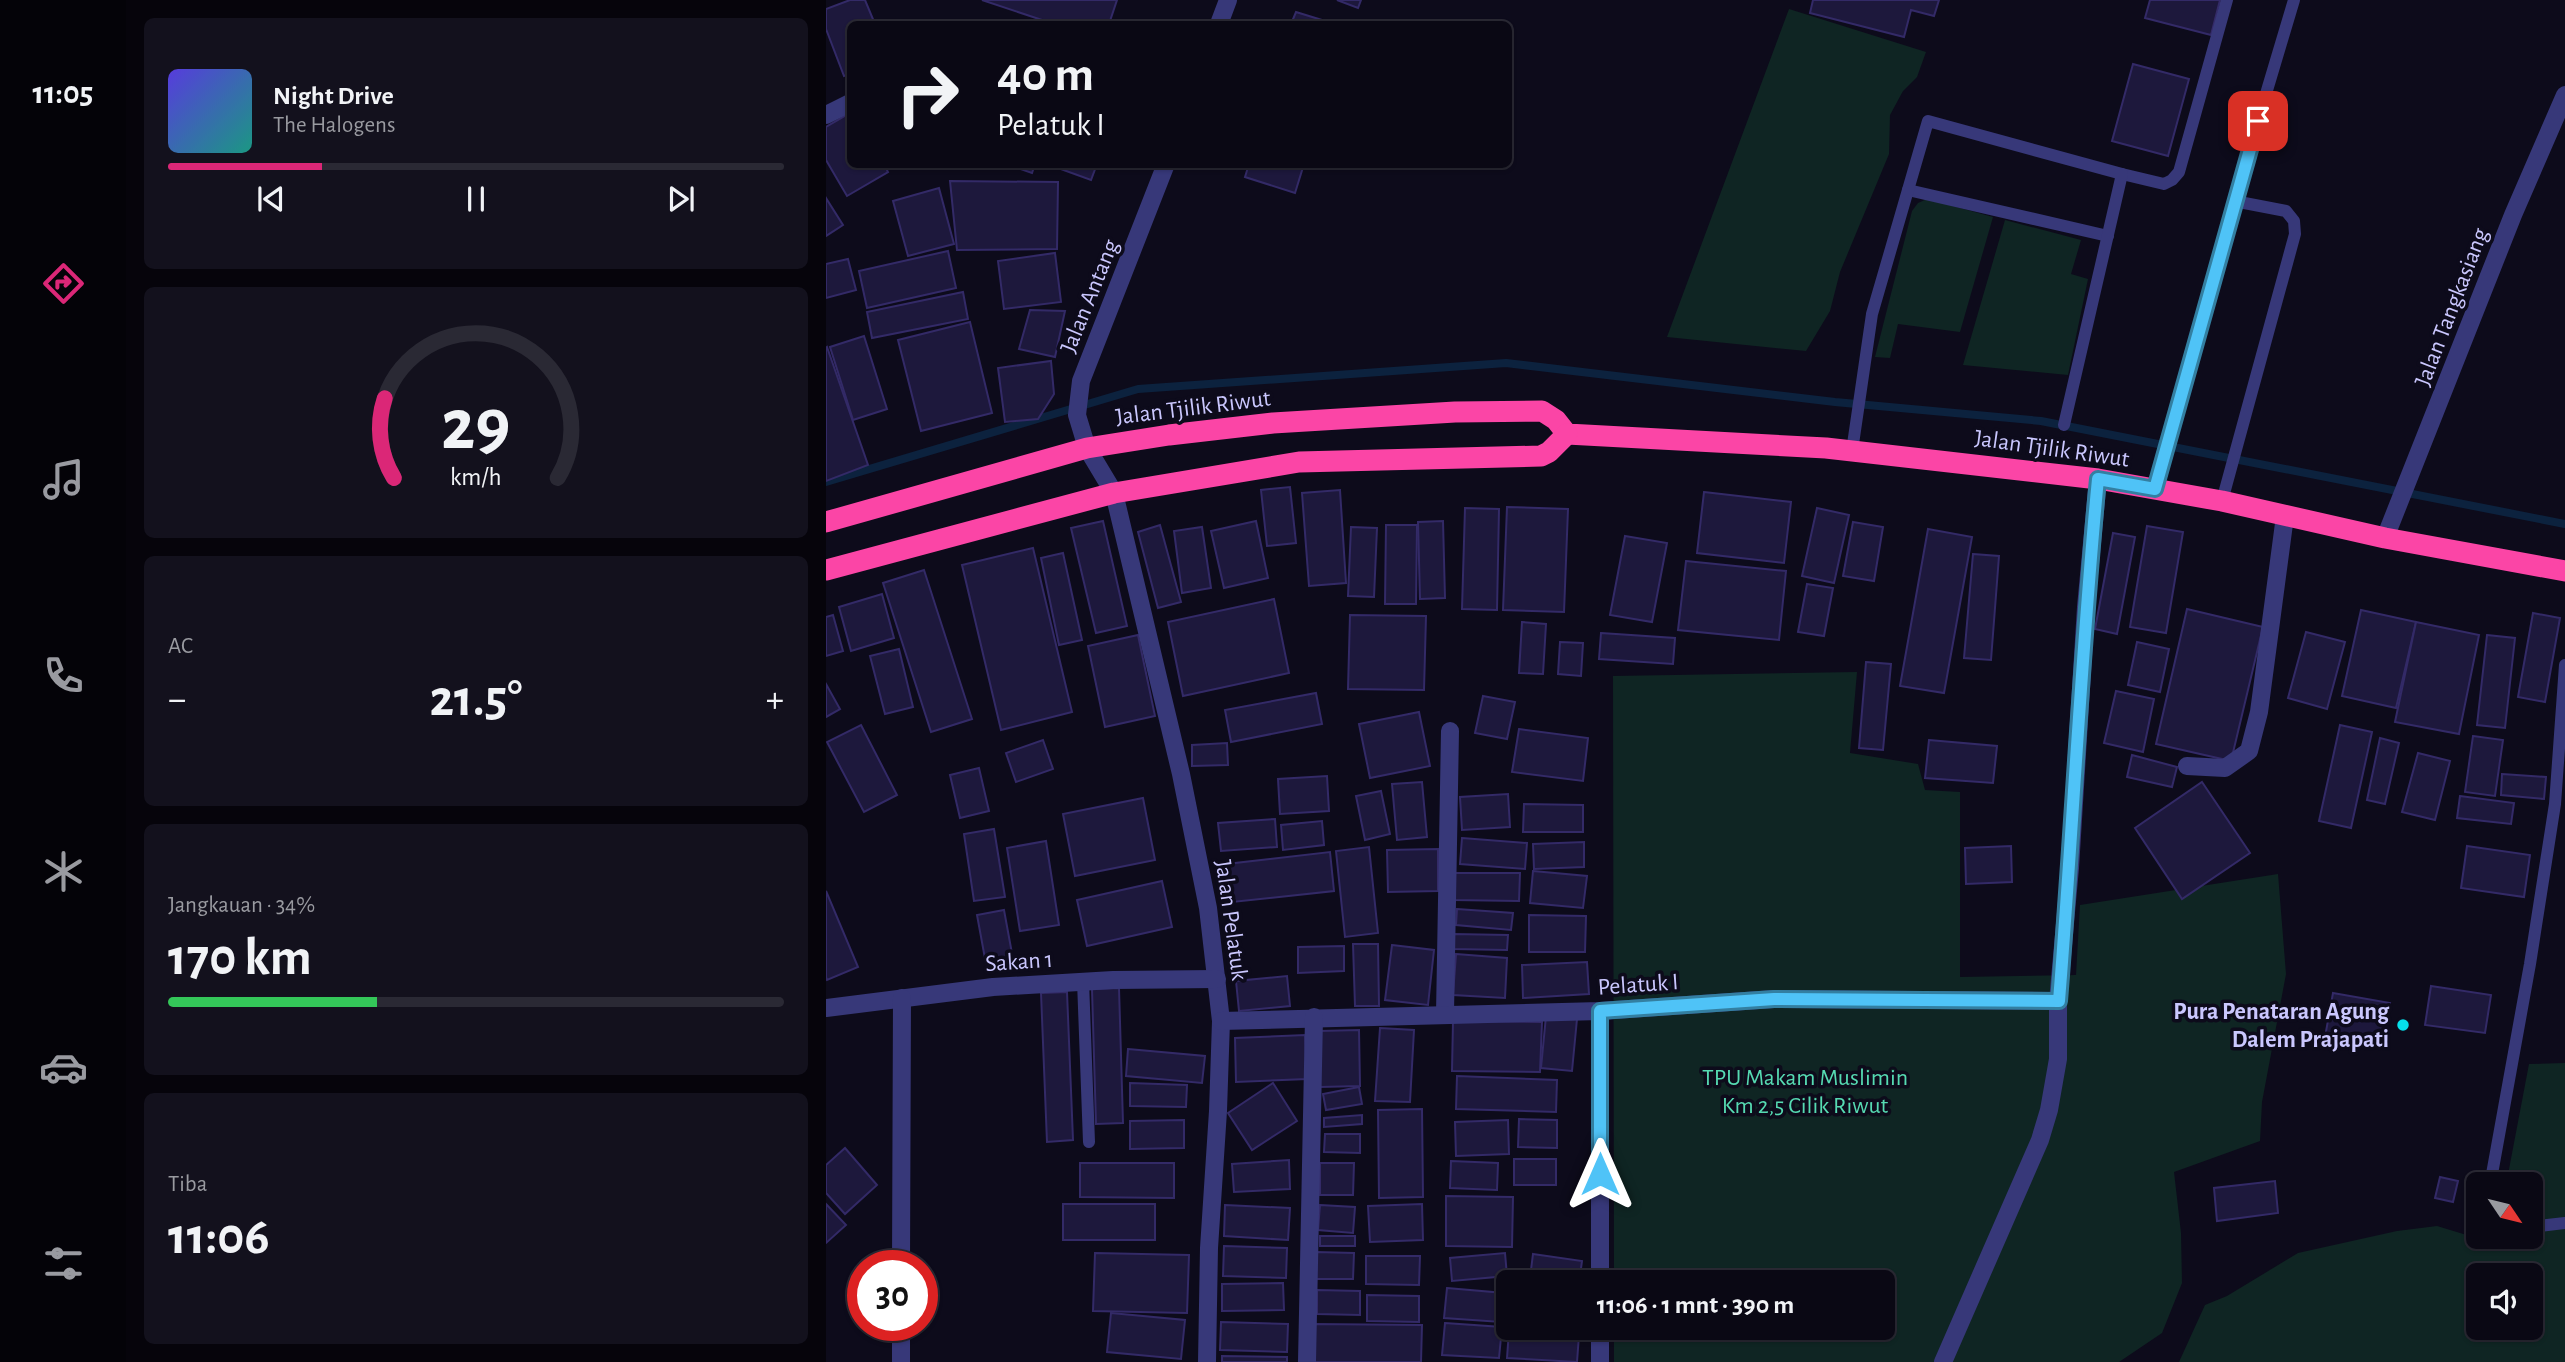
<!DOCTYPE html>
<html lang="id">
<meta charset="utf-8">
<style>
body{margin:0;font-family:"Alegreya Sans",sans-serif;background:#13111d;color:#f1f3f6;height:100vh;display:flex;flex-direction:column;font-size:26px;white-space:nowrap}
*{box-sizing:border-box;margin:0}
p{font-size:23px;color:#999aa0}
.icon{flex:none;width:38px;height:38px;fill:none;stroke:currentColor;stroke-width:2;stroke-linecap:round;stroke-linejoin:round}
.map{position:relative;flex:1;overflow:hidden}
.details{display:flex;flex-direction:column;gap:18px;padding:18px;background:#06040b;width:700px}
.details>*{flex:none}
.guide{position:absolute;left:21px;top:21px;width:665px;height:147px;border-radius:10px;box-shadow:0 2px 5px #0004,0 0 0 2px #2a2934;background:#0a0814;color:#f1f3f6;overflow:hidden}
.needle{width:46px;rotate:125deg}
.controls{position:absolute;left:1640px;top:1172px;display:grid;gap:14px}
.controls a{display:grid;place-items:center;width:77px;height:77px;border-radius:10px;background:#0a0814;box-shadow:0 2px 5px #0004,0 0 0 2px #2a2934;font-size:35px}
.speed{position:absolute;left:21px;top:1250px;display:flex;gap:14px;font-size:35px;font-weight:700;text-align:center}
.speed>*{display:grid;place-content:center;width:91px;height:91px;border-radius:50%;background:#0a0814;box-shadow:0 2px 5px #0004,0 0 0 2px #2a2934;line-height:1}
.speed .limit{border:10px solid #d22;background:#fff;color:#111}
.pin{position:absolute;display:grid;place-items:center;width:60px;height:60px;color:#fff;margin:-30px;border-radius:14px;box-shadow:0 4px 10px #0006}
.me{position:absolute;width:77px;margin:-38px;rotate:0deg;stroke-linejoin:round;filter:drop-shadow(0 0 5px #0008)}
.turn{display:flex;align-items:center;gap:24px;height:147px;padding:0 35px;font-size:32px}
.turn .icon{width:91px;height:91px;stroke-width:2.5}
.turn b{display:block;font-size:49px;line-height:60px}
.big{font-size:52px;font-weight:700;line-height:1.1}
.details .tile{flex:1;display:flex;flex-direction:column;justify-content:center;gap:10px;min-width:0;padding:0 24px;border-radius:10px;background:#13111d}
.details .dial{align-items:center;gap:0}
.dial svg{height:182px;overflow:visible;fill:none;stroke:#2a2934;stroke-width:7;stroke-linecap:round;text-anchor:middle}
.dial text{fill:#f1f3f6;stroke:none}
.song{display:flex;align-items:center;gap:21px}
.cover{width:84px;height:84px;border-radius:10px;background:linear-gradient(135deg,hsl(250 70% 55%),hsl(170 70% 35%))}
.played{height:7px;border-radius:4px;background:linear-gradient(90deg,#db2777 25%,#2a2934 25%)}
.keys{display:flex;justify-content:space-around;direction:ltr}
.heat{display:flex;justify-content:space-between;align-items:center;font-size:38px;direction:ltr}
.charge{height:10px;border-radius:5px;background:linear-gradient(90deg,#34c759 34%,#2a2934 0)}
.trip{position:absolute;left:670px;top:1270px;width:399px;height:70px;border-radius:10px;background:#0a0814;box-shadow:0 2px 5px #0004,0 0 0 2px #2a2934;font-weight:700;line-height:70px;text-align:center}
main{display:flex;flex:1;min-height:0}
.tab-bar{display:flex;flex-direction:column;width:126px;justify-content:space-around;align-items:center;background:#040308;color:#999aa0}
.tab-bar .icon{width:49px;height:49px}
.tab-bar .active{color:#db2777}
.tab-bar b{font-size:32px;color:#f1f3f6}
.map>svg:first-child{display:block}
.green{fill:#0f2523;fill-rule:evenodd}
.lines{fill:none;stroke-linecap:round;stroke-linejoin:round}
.stream{stroke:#0c223e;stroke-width:8}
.building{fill:#1d183c;stroke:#332a67;stroke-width:2}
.lane{stroke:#373879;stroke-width:12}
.street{stroke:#373879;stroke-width:18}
.highway{stroke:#fb45a6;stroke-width:21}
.route-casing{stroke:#337fa1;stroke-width:18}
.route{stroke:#4fc3f7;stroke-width:12}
.poi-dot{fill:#06e0eb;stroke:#0d0b1b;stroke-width:2.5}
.labels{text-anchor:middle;stroke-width:7;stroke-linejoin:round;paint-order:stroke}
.street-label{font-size:24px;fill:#cac7fe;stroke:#0d0b1b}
.poi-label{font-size:24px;font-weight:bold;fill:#cac7fe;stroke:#0d0b1b;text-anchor:end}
.park-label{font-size:24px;fill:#56dab2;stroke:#0d0b1b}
</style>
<main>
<nav class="tab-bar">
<b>11:05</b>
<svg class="icon active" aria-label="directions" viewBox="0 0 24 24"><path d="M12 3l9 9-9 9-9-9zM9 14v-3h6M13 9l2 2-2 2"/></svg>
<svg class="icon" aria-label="music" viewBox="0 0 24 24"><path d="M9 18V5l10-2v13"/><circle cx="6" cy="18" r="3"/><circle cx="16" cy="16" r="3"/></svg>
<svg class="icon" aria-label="phone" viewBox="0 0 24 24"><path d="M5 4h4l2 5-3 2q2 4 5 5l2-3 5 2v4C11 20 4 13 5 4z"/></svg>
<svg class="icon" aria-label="climate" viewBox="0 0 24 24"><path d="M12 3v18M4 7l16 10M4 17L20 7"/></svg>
<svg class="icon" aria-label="car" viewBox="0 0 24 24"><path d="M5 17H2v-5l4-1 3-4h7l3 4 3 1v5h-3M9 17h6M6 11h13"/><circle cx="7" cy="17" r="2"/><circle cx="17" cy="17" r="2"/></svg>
<svg class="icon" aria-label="filters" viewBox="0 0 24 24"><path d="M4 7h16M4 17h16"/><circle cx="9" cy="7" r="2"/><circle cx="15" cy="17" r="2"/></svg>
</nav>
<section class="details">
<div class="tile">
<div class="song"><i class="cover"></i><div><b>Night Drive</b><p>The Halogens</p></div></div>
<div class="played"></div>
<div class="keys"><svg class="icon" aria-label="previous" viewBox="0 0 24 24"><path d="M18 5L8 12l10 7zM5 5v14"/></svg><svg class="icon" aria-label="pause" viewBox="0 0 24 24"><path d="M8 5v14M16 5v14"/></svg><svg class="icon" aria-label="next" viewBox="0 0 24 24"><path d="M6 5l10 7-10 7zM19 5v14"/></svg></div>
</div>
<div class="tile dial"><svg viewBox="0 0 100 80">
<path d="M14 69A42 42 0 1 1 86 69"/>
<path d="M14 69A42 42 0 0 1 10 34" stroke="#db2777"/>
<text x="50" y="56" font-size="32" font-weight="700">29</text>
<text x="50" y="72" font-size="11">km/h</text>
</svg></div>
<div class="tile"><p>AC</p>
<div class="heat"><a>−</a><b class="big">21.5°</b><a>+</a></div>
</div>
<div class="tile"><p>Jangkauan · 34%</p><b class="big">170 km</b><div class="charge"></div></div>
<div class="tile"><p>Tiba</p><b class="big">11:06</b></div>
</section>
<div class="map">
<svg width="1739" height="1362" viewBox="0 0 1739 1362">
<rect width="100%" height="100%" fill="#0d0b1b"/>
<!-- green -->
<g class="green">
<path d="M963 9 1100 52 1091 77 1077 91 1064 115 1063 154 1014 272 1004 311 980 351 841 337Z"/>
<path d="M1101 199 1167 217 1134 332 1072 324 1064 358 1049 357 1086 211 1092 203Z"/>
<path d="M1179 220 1255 240 1245 274 1262 279 1242 375 1137 365Z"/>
<path d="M1031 672 1024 753 1092 764 1099 790 1134 792V977L1250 975 1254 905 1452 874 1460 974 1436 1102 1434 1141 1348 1172 1355 1233 1356 1283 1336 1333 1293 1362H788V1328H1057V1283H788L787 676Z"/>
<path d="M1739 1063V1362H1353L1379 1305 1401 1296 1472 1253 1571 1231 1611 1226 1680 1247V1237H1704V1185H1680L1703 1064ZM1652 1276H1704V1328H1652Z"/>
</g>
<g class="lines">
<!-- stream -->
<path class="stream" d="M0 482 312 389 680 363 1009 402 1215 421 1739 524"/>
</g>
<!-- building -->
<g class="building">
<path d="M24 0H39L49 24H24V74L18 76 0 29V9Z"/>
<path d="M156 0H291L283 24H228Z"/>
<path d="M511 0H535L532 8Z"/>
<path d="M987 0H1113L1108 16 1085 10 1078 37 984 13Z"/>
<path d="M1324 0H1394L1385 35 1319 18Z"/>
<path d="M470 12 509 24H465Z"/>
<path d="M1307 64 1363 79 1342 156 1286 141Z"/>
<path d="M24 113V164H58L62 172 21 196 0 160V127Z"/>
<path d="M180 164H209L206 173Z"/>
<path d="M221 164H271L265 180Z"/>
<path d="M423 164H478L469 193 419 177Z"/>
<path d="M124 181 232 182 231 249 131 250Z"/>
<path d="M113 188 128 244 82 256 67 201Z"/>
<path d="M0 198 17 225 0 236Z"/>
<path d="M122 251 130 288 41 308 33 271Z"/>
<path d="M229 253 235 302 178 309 172 261Z"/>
<path d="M22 259 30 290 0 298V264Z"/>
<path d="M137 292 142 319 46 338 41 312Z"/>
<path d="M204 310 239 311 229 357 193 349Z"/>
<path d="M144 322 166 413 95 431 72 340Z"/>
<path d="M38 336 61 409 27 420 4 347Z"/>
<path d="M1 347 42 465 0 481V348Z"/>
<path d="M225 361 228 394 212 419 179 422 172 368Z"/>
<path d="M464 487 470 543 441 546 435 490Z"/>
<path d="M514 490 520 583 483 586 476 493Z"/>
<path d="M878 492 965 502 958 563 871 553Z"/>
<path d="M681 507 742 509 738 612 677 610Z"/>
<path d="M639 508 673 509 671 610 636 609Z"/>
<path d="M991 508 1023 515 1008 583 976 576Z"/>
<path d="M277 521 301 626 270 633 245 528Z"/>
<path d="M430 521 442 578 398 588 385 531Z"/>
<path d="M617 521 619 598 594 599 592 522Z"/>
<path d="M1027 522 1057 527 1048 581 1017 576Z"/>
<path d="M334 525 355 602 332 608 312 532Z"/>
<path d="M560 525H591L590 604H559Z"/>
<path d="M1321 526 1357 532 1340 633 1304 627Z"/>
<path d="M376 527 385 588 356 593 348 531Z"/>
<path d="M525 527 551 528 548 597 522 596Z"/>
<path d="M1102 529 1146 537 1118 693 1074 686Z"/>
<path d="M1287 533 1309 537 1291 634 1269 629Z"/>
<path d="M799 536 841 543 826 622 784 615Z"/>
<path d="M207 548 246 712 175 730 136 565Z"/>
<path d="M237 553 256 640 233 645 215 558Z"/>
<path d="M1147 554 1173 556 1165 660 1138 658Z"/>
<path d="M860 561 960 571 953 640 852 630Z"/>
<path d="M98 570 146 719 105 732 57 583Z"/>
<path d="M981 584 1007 588 998 636 972 632Z"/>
<path d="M56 594 68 638 25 651 13 607Z"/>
<path d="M448 599 463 673 357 696 342 622Z"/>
<path d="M1361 609 1437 627 1405 761 1330 744Z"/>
<path d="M1535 610 1590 622 1570 708 1516 696Z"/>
<path d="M1707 613 1734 618 1719 702 1692 697Z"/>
<path d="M7 615 17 651 0 656V617Z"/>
<path d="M524 615 600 616 598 690 522 689Z"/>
<path d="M696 622 720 624 717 674 693 673Z"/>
<path d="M1590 622 1653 635 1633 734 1569 722Z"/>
<path d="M1480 632 1519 642 1501 709 1462 698Z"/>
<path d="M775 633 849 638 847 664 773 659Z"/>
<path d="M312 635 329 716 279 727 262 646Z"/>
<path d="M1661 635 1689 638 1679 728 1651 725Z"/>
<path d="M734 642 757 643 755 676 732 674Z"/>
<path d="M1311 642 1343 649 1334 692 1302 685Z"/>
<path d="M73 649 87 707 59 714 44 656Z"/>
<path d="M1040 662 1065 664 1057 750 1033 748Z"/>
<path d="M0 684 14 709 0 717Z"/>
<path d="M1290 691 1328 699 1317 752 1278 743Z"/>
<path d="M490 693 496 724 405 742 399 710Z"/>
<path d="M657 696 689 702 681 739 649 733Z"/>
<path d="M593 712 604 766 544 778 533 724Z"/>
<path d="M35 725 71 795 38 812 1 742Z"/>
<path d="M1514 725 1546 732 1525 828 1493 821Z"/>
<path d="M693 729 762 738 757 781 686 772Z"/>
<path d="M1647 736 1677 740 1669 796 1639 792Z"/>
<path d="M1554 738 1573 743 1559 804 1541 800Z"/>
<path d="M217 740 227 769 190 782 180 753Z"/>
<path d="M1103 740 1171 746 1167 783 1099 778Z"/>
<path d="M401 743 402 765 366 766V745Z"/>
<path d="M1592 753 1624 761 1609 820 1576 812Z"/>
<path d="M1306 755 1351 767 1346 787 1301 777Z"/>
<path d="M153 768 163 811 134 818 124 775Z"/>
<path d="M1676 774 1720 777 1718 799 1675 795Z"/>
<path d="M501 776 503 811 454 814 452 779Z"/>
<path d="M596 782 601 837 571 840 566 784Z"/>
<path d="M1376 782 1424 853 1356 899 1309 828Z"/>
<path d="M555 791 564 834 539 840 530 796Z"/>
<path d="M682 794 684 827 636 830 634 797Z"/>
<path d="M1634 796 1688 803 1685 824 1631 818Z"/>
<path d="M317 798 329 860 249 876 237 814Z"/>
<path d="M698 804 757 805V832H697Z"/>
<path d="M449 819 451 847 395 851 392 823Z"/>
<path d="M496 821 498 845 457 850 455 825Z"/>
<path d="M168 829 179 897 148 901 138 834Z"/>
<path d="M636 838 701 843 699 869 634 864Z"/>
<path d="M220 841 233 925 194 931 181 848Z"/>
<path d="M758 842V867L708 869 707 844Z"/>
<path d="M1185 846 1186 882 1140 884 1139 848Z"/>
<path d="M1641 846 1704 855 1698 897 1635 888Z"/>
<path d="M543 847 552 933 519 937 510 851Z"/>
<path d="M612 849V891L562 892 561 850Z"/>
<path d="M504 852 508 891 397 903 392 865Z"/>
<path d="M707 871 761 876 757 908 704 903Z"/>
<path d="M627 873H694L693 901 627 900Z"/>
<path d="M336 881 346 927 261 946 251 900Z"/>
<path d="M0 891 32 967 1 980 0 977Z"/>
<path d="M631 909 687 913 685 930 630 925Z"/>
<path d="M178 910 187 959 160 964 151 915Z"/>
<path d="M703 915 760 916 759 952H703Z"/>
<path d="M627 934 682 935 681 950 626 949Z"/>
<path d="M527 944H552L553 1006H529Z"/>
<path d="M566 945 608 950 602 1005 559 1000Z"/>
<path d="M518 946V971L472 973V947Z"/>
<path d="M630 954 681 958 679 998 627 995Z"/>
<path d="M761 962 763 994 697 998 696 965Z"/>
<path d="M461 976 464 1006 413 1011 410 981Z"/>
<path d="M1605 986 1665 995 1659 1033 1599 1025Z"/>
<path d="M293 988 297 1123 270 1124 266 989Z"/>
<path d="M241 992 247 1140 221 1142 215 993Z"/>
<path d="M1507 993 1564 1003 1557 1047 1499 1037Z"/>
<path d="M720 1016 751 1019 746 1071 715 1068Z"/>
<path d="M627 1021 716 1022 714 1072 626 1071Z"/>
<path d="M554 1028 588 1030 584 1102 549 1101Z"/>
<path d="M533 1030 534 1086 494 1087 493 1031Z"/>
<path d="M479 1035 481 1079 410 1082 409 1038Z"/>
<path d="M302 1049 379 1056 376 1083 300 1076Z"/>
<path d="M631 1076 731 1080 730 1112 630 1109Z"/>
<path d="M304 1083 361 1085 360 1107 304 1106Z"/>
<path d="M447 1083 471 1121 426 1150 402 1113Z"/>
<path d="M533 1087 536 1104 500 1110 497 1094Z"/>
<path d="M596 1109 597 1197 553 1198 552 1110Z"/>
<path d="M536 1115V1124L498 1127V1118Z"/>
<path d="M693 1119 731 1120V1148L692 1147Z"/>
<path d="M358 1120V1148L304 1149V1121Z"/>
<path d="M682 1120 683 1154 630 1156 629 1122Z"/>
<path d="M499 1134H534V1153L498 1152Z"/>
<path d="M19 1148 51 1185 19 1214 0 1193V1165Z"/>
<rect x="688" y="1159" width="42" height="26"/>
<path d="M463 1160 464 1189 408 1192 406 1164Z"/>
<path d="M625 1161 672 1163 671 1190 624 1188Z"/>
<path d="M254 1163H348V1198L254 1197Z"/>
<path d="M494 1163H528L527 1195H494Z"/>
<path d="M1614 1177 1632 1181 1627 1202 1609 1198Z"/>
<path d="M1449 1181 1452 1213 1391 1221 1388 1188Z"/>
<path d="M620 1196 687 1197 686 1247 620 1246Z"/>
<path d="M0 1204 20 1225 0 1243Z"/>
<rect x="237" y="1204" width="92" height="36"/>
<path d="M596 1204 597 1240 544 1242 542 1206Z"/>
<path d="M399 1205 464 1208 462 1240 398 1236Z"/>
<path d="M494 1205 529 1207 527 1233 492 1230Z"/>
<rect x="494" y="1236" width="35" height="10"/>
<path d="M398 1246 461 1248 460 1278 397 1276Z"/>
<path d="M490 1252 528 1253 527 1279H490Z"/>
<path d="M269 1253 363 1255 361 1313 267 1311Z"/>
<path d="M679 1253 681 1276 626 1281 624 1258Z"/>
<path d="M707 1254 756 1261 753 1283 704 1278Z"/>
<path d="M540 1256H594L593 1285 540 1284Z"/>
<path d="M457 1283 458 1310 396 1311V1284Z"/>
<path d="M621 1288 678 1293 675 1322 618 1318Z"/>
<path d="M491 1290 534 1291V1315L491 1314Z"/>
<path d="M541 1295 593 1296V1322L541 1321Z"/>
<path d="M285 1313 359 1320 355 1359 281 1352Z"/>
<path d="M395 1322 462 1324 461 1352 394 1350Z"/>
<path d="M619 1323 676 1327 673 1358 616 1355Z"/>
<path d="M487 1324 596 1325 595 1362H486Z"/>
<path d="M683 1330 753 1335 751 1362 681 1358Z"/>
<path d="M396 1356 461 1357V1362H396Z"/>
</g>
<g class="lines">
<!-- lane -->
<g class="lane">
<path d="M1296 174 1338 184 1346 180 1353 172 1401 0"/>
<path d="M1082 190 1282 236"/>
<path d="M1026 451 1046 314 1102 121 1296 174 1238 425"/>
<path d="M1329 490 1408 201 1468 0"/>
<path d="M1396 501 1469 234 1468 221 1460 211 1408 201"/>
<path d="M257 981 263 1142"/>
<path d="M1664 1185 1704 964 1729 804 1739 665"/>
<path d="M1704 1227 1739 1223"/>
</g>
<!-- street -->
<g class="street">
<path d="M393 24 402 0"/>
<path d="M0 115 24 103"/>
<path d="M340 164 255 381 251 415 261 448 288 493 355 774 382 908 395 1021 392 1111 383 1248 381 1362"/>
<path d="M1559 538 1687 215 1739 95"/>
<path d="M1361 766 1399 768 1423 751 1433 712 1459 516"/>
<path d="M0 1008 167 987 287 980 391 979"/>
<path d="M619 1014 624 731"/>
<path d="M395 1021 774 1011 948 999 1232 1001"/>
<path d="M75 1265 76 998"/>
<path d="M774 1283V1011"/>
<path d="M75 1362V1325"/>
<path d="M481 1362 488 1017"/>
<path d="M774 1362V1328"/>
<path d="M1117 1362 1214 1140 1223 1110 1232 1059V1001L1244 868 1260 607 1272 479"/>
</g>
<!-- highway -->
<g class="highway">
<path d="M0 522 261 448 343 435 447 423 629 412 716 411 730 420 741 434 1000 448 1272 479 1396 501 1559 538 1739 571"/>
<path d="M0 570 288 493 473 462 715 456 723 452 741 434"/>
</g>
</g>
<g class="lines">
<!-- route casing -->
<g class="route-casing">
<path id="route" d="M774 1174V1011L948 999 1233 1001C1247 827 1255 653 1272 479L1329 489 1432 121"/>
</g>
<!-- route -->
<use href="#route" class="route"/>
</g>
<!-- markers -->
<circle class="poi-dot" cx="1577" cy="1025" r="7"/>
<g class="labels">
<!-- street labels -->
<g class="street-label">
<text transform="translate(263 296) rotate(-68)" y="8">Jalan Antang</text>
<text transform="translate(1625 307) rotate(-69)" y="8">Jalan Tangkasiang</text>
<text transform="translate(367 407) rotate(-7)" y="8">Jalan Tjilik Riwut</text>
<text transform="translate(1226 448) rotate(8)" y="8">Jalan Tjilik Riwut</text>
<text transform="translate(406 920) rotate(82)" y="8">Jalan Pelatuk</text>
<text transform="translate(193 961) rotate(-4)" y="8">Sakan 1</text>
<text transform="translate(812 984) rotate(-4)" y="8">Pelatuk I</text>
</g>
<!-- poi labels -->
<g class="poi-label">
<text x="1563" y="1019">Pura Penataran Agung<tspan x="1563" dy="28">Dalem Prajapati</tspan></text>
</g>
<!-- park labels -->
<g class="park-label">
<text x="979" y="1085">TPU Makam Muslimin<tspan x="979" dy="28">Km 2,5 Cilik Riwut</tspan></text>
</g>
</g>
</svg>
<div class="controls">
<a><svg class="needle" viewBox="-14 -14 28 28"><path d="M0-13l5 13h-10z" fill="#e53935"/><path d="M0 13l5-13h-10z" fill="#999aa0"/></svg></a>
<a><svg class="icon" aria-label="sound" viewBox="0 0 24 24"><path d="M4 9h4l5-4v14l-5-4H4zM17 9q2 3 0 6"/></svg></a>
</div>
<div class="speed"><div class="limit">30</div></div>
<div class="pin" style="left:1432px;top:121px;background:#d93025"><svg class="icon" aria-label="arrive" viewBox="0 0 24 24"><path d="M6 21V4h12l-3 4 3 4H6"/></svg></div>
<svg class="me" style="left:774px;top:1174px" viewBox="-20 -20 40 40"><path d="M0-17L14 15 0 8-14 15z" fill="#4fc3f7" stroke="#fff" stroke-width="4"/></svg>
<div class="trip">11:06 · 1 mnt · 390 m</div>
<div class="guide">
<div class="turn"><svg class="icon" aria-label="right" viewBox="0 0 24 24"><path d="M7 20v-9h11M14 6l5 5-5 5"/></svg><div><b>40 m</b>Pelatuk I</div></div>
</div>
</div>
</main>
